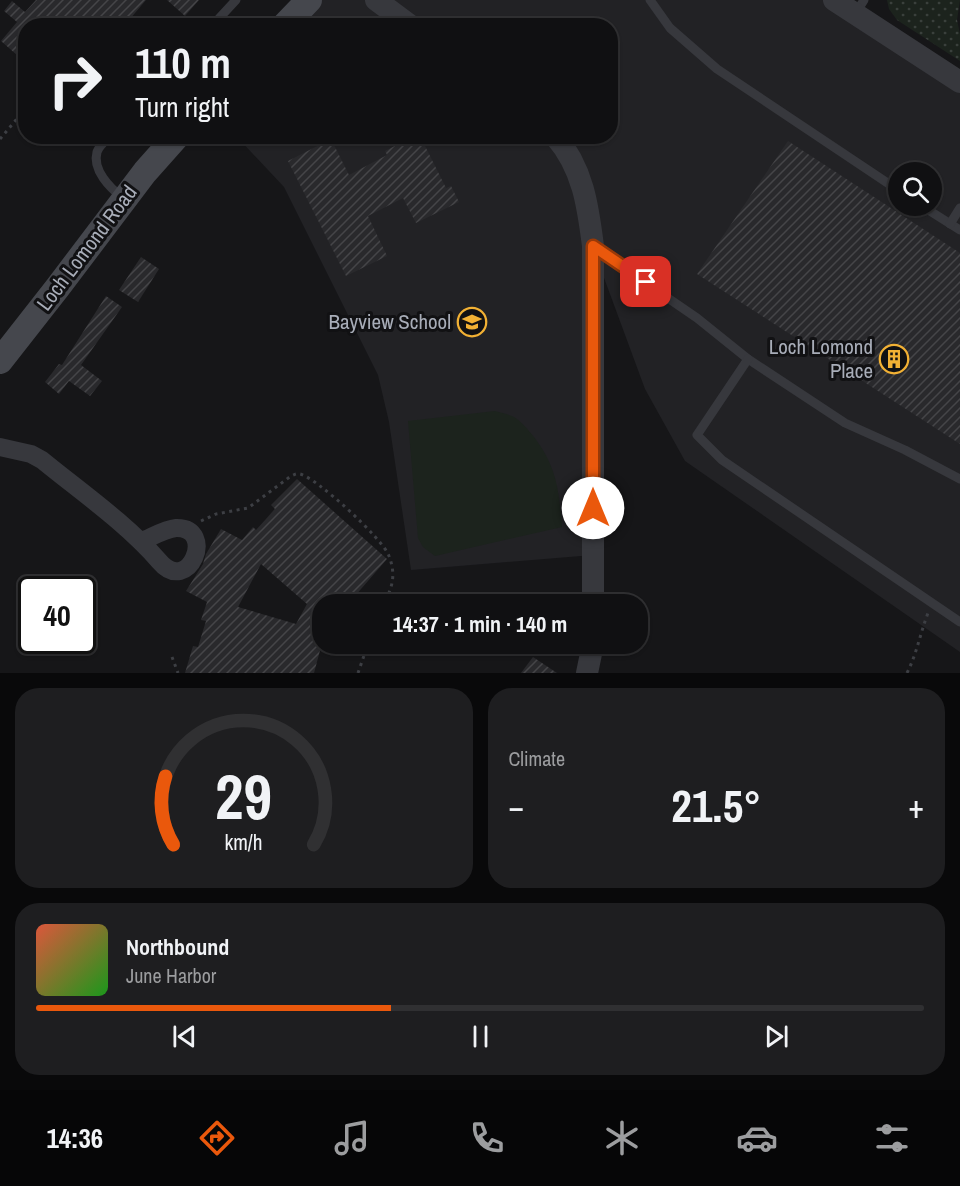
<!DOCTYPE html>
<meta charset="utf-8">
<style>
body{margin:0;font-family:"Archivo Narrow",sans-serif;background:#1e1e20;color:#f1f3f6;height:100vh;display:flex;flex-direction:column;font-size:22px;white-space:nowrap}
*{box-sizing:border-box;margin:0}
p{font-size:20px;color:#9c9d9f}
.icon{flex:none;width:33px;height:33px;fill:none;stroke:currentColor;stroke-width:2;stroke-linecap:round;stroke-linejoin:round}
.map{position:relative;height:673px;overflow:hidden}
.details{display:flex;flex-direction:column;gap:15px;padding:15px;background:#09090a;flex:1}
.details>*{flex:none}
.hud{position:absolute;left:18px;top:18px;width:600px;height:126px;border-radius:24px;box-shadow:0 2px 4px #0004,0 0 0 2px #303032;background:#101012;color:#f1f3f6;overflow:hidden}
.buttons{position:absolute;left:888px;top:162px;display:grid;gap:12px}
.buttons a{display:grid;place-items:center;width:54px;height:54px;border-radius:50%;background:#101012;box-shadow:0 2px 4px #0004,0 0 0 2px #303032;font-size:30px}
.speed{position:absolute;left:18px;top:576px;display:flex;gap:12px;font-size:30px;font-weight:700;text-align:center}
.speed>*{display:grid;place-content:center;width:78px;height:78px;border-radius:50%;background:#101012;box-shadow:0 2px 4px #0004,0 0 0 2px #303032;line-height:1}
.speed .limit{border:3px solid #111;border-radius:9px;background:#fff;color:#111}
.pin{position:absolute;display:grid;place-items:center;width:51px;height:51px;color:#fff;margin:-26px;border-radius:12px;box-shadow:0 3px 9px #0006}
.me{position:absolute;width:66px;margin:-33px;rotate:0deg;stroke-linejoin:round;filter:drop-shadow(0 0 4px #0008)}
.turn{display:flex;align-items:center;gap:21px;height:126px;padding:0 18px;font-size:27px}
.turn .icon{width:78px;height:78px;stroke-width:2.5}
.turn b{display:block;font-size:42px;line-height:51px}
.big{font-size:45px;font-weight:700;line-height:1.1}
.details .card{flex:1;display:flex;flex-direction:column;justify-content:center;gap:9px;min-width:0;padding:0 21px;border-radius:24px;background:#1e1e20}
.details .dial{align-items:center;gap:0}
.dial svg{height:156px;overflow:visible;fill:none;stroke:#303032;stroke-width:7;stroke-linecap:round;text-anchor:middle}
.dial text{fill:#f1f3f6;stroke:none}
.song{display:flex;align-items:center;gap:18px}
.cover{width:72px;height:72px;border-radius:9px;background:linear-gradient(135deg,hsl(10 70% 55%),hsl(120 70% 35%))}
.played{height:6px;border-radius:3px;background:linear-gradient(90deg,#ea580c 40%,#303032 40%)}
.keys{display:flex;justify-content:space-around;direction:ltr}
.heat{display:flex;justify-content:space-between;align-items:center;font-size:33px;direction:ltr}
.details .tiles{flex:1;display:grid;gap:15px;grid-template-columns:1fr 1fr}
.card:last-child{grid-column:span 2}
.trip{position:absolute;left:312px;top:594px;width:336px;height:60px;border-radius:24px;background:#101012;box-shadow:0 2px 4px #0004,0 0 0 2px #303032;font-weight:700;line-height:60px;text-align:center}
.menu{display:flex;height:96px;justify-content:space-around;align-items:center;background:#060607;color:#9c9d9f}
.menu .icon{width:42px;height:42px}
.menu .current{color:#ea580c}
.menu b{font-size:27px;color:#f1f3f6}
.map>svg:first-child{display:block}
.built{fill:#222225;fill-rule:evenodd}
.grass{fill:url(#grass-dots)}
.garden{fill:#1c231d}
.building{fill:url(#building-hatch);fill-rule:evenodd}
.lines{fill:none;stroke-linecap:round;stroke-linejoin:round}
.path{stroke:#3d3f44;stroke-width:3;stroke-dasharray:3 4.5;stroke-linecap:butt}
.service{stroke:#37383d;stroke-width:9}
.minor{stroke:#37383d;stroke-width:18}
.tertiary{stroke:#37383d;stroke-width:22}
.secondary{stroke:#45474d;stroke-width:26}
.route-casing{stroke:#983908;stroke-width:15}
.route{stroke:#ea580c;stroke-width:10}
.labels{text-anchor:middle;stroke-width:6;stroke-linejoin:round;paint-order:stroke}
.street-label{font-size:21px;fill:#a8adb8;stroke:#111113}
.poi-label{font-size:21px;fill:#a8adb8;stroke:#111113;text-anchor:end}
</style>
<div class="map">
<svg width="960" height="673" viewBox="0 0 960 673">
<defs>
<pattern id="grass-dots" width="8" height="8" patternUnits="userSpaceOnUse" patternTransform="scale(1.5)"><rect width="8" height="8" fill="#1c231d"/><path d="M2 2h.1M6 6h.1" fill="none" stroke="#3a403c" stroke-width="1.8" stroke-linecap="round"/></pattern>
<pattern id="building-hatch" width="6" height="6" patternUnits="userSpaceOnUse" patternTransform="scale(1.5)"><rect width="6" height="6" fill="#29292c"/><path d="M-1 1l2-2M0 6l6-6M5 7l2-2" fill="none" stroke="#454548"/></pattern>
</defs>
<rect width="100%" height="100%" fill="#161618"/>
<!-- built -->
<path class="built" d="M309 0H834L960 82V652L685 461 645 389 593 248V555L411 570 389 422 378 375 284 187 237 137 610 136V26L284 25ZM898 172H932V206H898Z"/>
<!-- grass -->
<path class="grass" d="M887 0H960L957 20 960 34V61L897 20 889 9Z"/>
<!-- garden -->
<path class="garden" d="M495 411C501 413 508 414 514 417 521 421 529 431 534 437 557 467 559 491 562 527L435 556 423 547 418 538 408 421Z"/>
<!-- building -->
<g class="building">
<path d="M36 0H146L124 26H26V63L1 41 17 22 4 11 12 1 25 12Z"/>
<path d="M167 0H199L185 16Z"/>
<path d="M414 136H420L446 188 451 186 459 202 416 223 403 198 368 216 387 256 346 276 288 161 331 139 349 175 387 155 385 151Z"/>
<path d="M788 141 960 253V444L697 274Z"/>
<path d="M141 257 159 269 138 302 119 290Z"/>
<path d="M106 296 122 307 81 365 102 381 90 396 69 381 59 394 45 382 59 364 62 365Z"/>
<path d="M297 479 387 559 348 604H322V643L314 673H185L193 646 198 647 206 621 201 620 207 602 186 591 203 564 206 554 221 529 242 540 253 527 256 530 275 509 271 505ZM261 564 307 604 296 624 238 607Z"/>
<path d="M32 599V632L16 621Z"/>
<path d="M533 657 557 673H521Z"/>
</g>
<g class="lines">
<!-- path -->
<g class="path">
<path d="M0 139 26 108"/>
<path d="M201 521 216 514 248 508 291 476C294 475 296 473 300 474 317 478 383 539 389 556 396 574 393 588 383 604"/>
<path d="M172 657 178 673"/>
<path d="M358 673 368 644"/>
<path d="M907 673C917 653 920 634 928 613"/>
</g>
<!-- service -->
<g class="service">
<path d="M650 0 670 28 717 69 898 190"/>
<path d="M855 14 864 0"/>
<path d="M212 26 236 0"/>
<path d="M110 136C105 141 99 146 97 152 92 170 110 188 123 198"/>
<path d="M922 206 960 230"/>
<path d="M950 224 960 208"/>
<path d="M595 248 697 318 748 359 845 423 905 450 960 479"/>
<path d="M748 359 697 435 722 460 960 622"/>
</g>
<!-- minor -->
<path class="minor" d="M0 447 31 454 42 460C81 492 126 523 159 561 189 597 217 527 176 528 165 529 152 537 142 541"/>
<!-- tertiary -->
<g class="tertiary">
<path d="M376 0 411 26"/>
<path d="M834 0 960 82"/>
<path d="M555 136C583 168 588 206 593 246V604"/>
<path d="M587 673 593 644"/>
</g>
<!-- secondary -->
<g class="secondary">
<path d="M284 26 309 0"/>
<path d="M0 361 58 287 145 172 177 136"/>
</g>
</g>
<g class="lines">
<!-- route casing -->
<g class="route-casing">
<path id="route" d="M593 508V246L646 282"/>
</g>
<!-- route -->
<use href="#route" class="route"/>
</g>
<!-- icons -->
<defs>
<g id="school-ring" transform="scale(1.5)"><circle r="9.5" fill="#111113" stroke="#f2b134" stroke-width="1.5"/><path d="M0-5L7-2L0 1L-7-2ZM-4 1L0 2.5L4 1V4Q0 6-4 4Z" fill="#f2b134"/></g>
<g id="building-ring" transform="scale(1.5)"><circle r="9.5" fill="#111113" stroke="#f2b134" stroke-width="1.5"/><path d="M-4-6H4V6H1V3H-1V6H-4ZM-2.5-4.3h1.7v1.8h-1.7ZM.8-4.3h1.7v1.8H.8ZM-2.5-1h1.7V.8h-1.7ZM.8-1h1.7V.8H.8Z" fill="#f2b134"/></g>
</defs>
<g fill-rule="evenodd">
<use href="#school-ring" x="472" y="322"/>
<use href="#building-ring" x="894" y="359"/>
</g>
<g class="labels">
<!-- street labels -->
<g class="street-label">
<text transform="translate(87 248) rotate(-53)" y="7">Loch Lomond Road</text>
</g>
<!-- poi labels -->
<g class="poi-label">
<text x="451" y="329">Bayview School</text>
<text x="873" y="354">Loch Lomond<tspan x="873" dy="24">Place</tspan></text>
</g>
</g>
</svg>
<div class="buttons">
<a><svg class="icon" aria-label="search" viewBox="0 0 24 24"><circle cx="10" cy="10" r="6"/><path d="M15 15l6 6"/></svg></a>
</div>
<div class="speed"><div class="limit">40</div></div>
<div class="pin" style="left:646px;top:282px;background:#d93025"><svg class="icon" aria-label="arrive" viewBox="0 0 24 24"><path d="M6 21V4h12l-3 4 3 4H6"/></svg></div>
<svg class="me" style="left:593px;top:508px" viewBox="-20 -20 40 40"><circle r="19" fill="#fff"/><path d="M0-13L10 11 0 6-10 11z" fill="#ea580c"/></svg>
<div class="trip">14:37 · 1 min · 140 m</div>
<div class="hud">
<div class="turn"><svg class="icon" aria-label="right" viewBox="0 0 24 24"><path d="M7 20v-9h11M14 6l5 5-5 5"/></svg><div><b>110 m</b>Turn right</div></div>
</div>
</div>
<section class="details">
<div class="tiles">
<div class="card dial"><svg viewBox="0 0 100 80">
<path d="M14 69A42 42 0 1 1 86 69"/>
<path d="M14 69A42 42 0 0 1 10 34" stroke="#ea580c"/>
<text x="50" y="56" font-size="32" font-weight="700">29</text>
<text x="50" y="72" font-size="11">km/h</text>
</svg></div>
<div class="card"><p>Climate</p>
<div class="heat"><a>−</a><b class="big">21.5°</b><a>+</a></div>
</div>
<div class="card">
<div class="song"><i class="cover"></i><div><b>Northbound</b><p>June Harbor</p></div></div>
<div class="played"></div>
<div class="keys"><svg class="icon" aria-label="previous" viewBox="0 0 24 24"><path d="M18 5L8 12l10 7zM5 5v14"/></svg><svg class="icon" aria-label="pause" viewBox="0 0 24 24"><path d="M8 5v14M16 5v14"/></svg><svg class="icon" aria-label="next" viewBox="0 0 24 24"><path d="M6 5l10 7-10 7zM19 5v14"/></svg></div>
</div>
</div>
</section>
<nav class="menu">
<b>14:36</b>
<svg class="icon current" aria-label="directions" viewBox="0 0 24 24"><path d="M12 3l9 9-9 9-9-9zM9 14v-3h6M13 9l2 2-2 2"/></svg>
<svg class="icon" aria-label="music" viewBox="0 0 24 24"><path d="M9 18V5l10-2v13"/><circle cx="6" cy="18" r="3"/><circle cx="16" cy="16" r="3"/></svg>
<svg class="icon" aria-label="phone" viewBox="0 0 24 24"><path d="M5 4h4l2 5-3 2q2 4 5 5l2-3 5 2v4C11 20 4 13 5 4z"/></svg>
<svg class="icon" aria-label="climate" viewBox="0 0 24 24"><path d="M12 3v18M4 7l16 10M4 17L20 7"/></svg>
<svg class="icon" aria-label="car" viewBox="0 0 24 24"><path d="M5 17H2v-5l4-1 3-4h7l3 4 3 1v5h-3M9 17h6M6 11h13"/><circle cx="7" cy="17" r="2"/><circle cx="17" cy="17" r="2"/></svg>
<svg class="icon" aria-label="filters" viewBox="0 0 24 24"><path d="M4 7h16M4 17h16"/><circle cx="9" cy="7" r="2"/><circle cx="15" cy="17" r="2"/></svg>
</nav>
